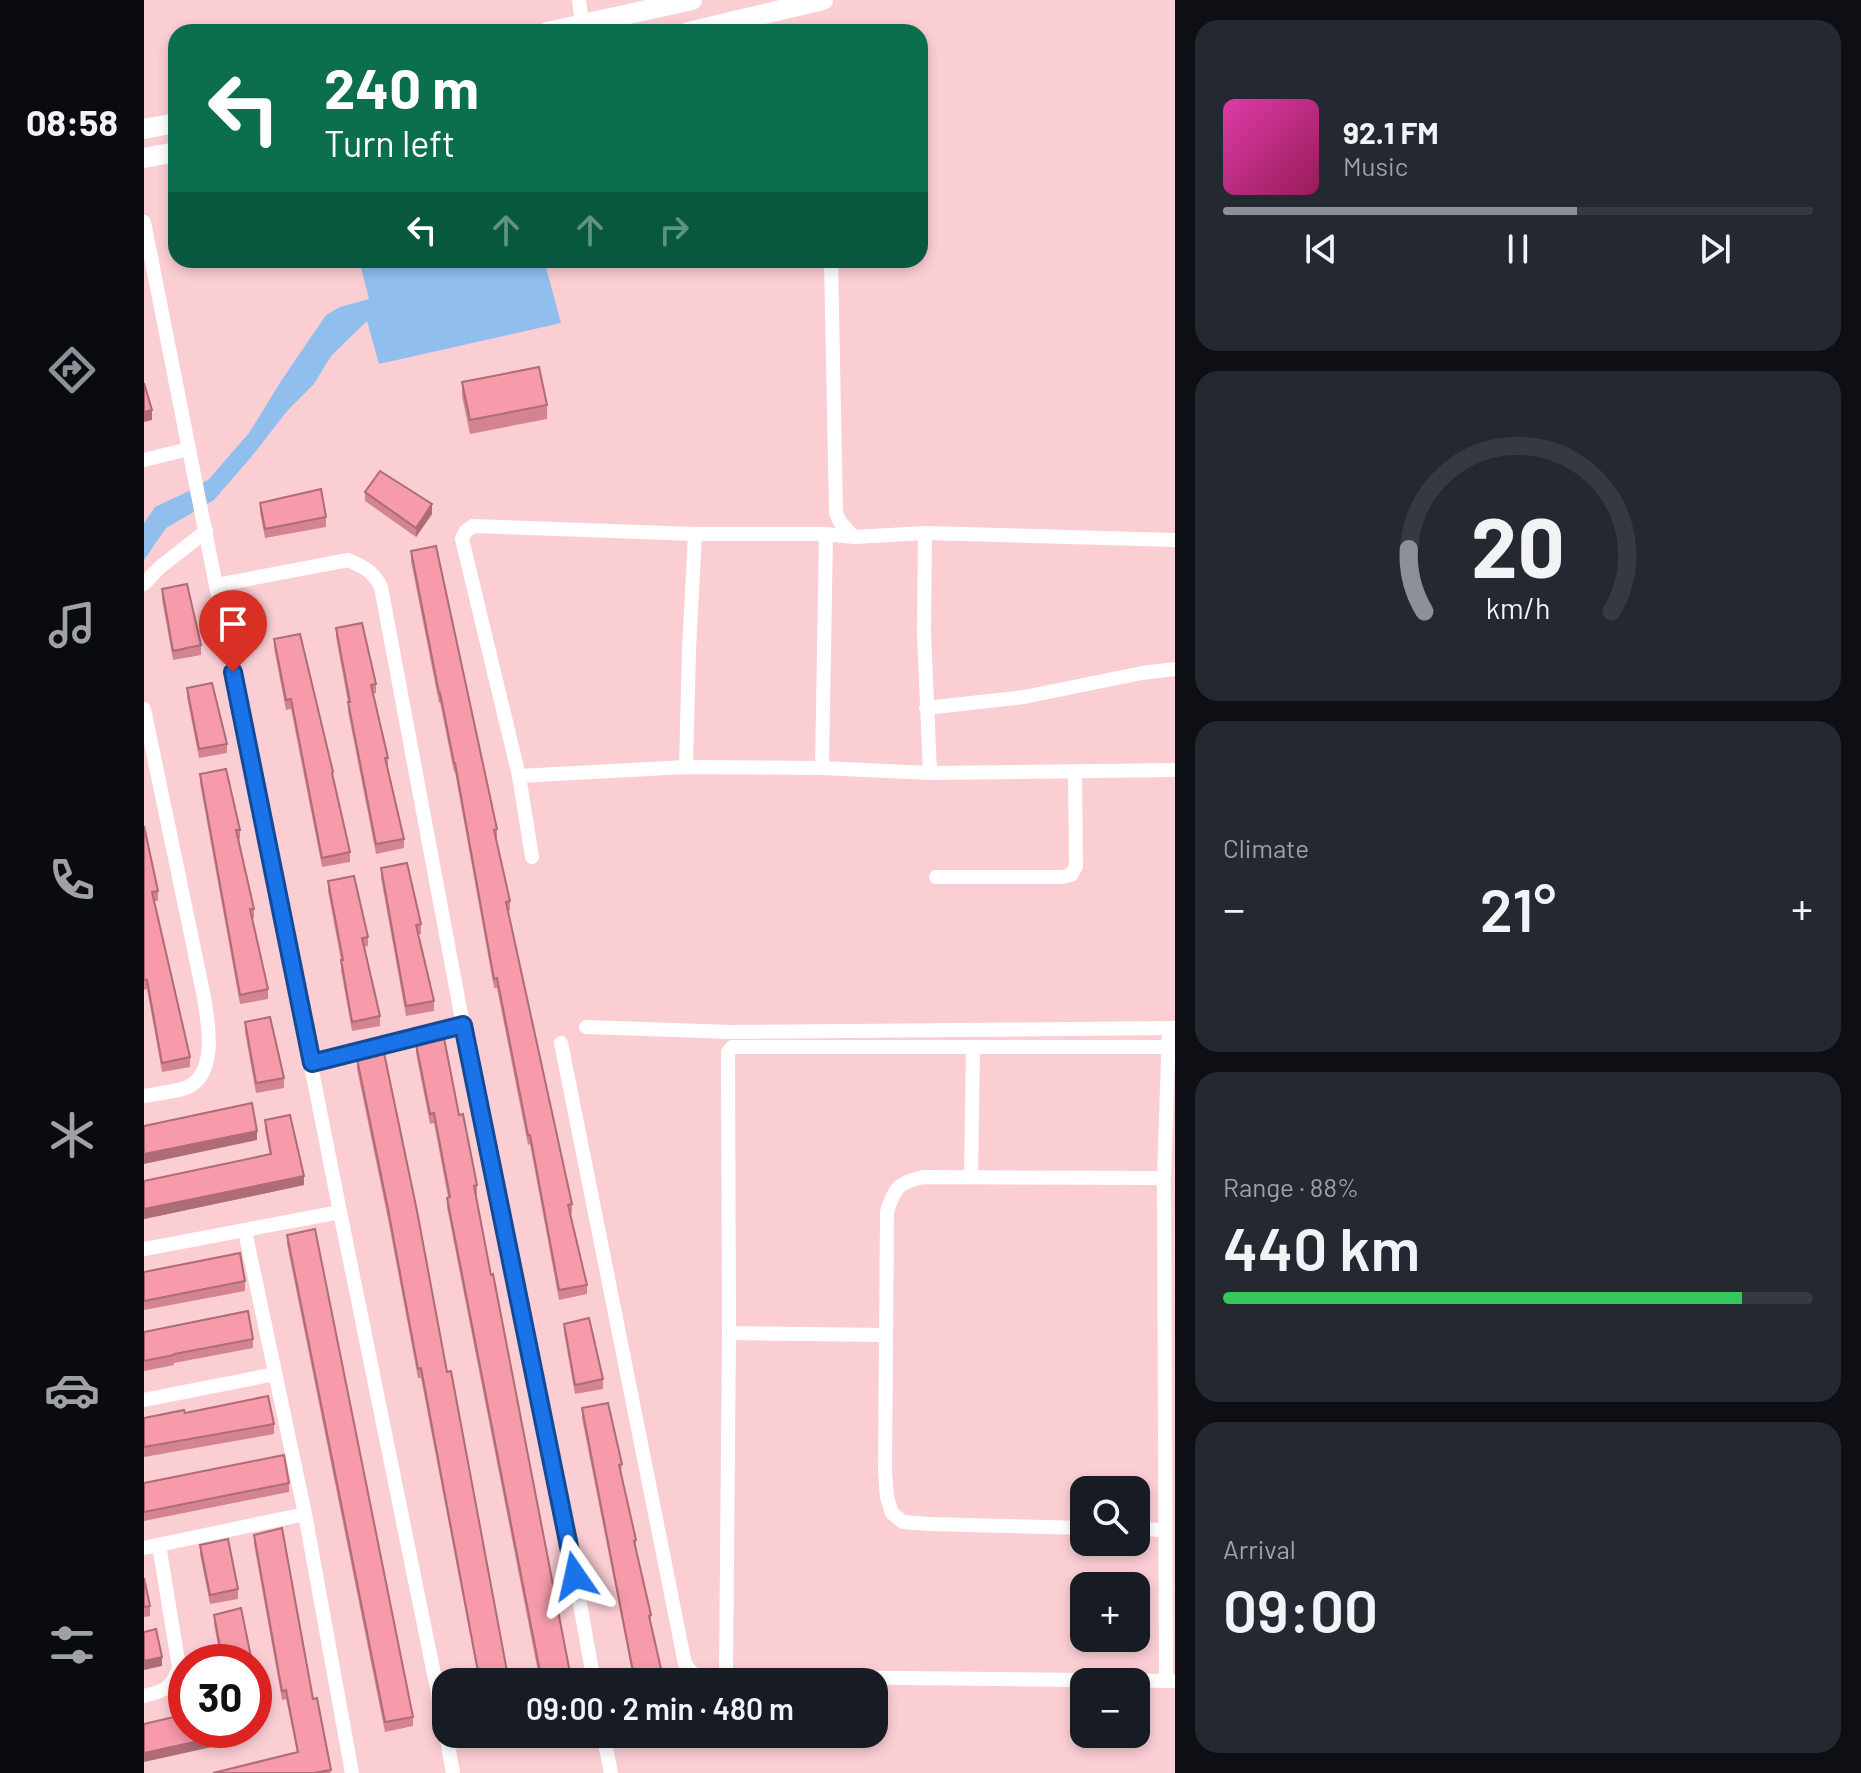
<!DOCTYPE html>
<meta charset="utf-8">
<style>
body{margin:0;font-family:Barlow,sans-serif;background:#242831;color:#f1f3f6;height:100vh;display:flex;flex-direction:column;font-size:30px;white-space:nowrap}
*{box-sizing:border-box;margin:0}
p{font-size:26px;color:#9ea1a6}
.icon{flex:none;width:44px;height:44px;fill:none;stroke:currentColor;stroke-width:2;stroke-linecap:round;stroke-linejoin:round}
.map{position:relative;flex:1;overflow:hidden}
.drawer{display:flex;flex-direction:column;gap:20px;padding:20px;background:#0d0f14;width:686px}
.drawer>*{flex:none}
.guide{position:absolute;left:24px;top:24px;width:760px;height:244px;border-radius:24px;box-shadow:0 4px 12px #0003;background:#0b6e4f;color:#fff;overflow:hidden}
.fabs{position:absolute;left:926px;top:1476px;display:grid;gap:16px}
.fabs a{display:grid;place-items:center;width:80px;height:80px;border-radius:16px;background:#171b24;box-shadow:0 4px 12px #0003;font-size:40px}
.speed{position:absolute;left:24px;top:1644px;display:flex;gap:16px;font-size:40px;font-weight:700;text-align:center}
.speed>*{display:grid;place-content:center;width:104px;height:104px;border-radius:50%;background:#171b24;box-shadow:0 4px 12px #0003;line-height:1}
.speed .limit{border:12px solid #d22;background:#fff;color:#111}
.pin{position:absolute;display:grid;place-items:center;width:68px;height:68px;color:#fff;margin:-82px -34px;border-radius:50% 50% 50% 0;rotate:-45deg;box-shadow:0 0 8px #0007}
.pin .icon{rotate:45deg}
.me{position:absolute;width:88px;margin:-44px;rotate:349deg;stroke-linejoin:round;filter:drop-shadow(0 0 6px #0008)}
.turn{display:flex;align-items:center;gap:28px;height:168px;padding:0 24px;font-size:36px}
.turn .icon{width:104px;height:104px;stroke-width:2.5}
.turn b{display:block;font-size:56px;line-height:68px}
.lanes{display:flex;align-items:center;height:76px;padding:0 24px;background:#0003;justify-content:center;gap:40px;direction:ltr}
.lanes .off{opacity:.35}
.big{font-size:60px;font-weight:600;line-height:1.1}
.drawer .widget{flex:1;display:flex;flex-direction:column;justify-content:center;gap:12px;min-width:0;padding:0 28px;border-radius:24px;background:#242831}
.drawer .dial{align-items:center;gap:0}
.dial svg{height:208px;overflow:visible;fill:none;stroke:#363941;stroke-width:7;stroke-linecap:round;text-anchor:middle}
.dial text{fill:#f1f3f6;stroke:none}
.song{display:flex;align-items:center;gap:24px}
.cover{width:96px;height:96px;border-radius:12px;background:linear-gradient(135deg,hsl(320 70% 55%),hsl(330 70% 35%))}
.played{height:8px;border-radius:4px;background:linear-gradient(90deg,#8c9099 60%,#363941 60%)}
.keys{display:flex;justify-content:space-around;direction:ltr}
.heat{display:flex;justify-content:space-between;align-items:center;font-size:44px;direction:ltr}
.charge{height:12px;border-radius:6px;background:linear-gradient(90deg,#34c759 88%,#363941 0)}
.trip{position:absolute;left:288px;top:1668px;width:456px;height:80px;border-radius:24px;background:#171b24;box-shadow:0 4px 12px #0003;font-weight:600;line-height:80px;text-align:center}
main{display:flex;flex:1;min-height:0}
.dock{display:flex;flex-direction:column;width:144px;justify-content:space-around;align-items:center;background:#090b0e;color:#9ea1a6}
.dock .icon{width:56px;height:56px}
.dock .on{color:#8c9099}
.dock b{font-size:36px;color:#f1f3f6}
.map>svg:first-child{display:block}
.water{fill:#90bfee}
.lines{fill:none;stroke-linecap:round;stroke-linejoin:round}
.minor{stroke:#fff;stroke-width:14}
.secondary{stroke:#fff;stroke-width:20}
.wall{fill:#d48491}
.shaded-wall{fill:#ad6c76}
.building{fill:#f79aa9;stroke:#ad6c76;stroke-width:2}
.route-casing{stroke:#114b97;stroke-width:20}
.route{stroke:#1a73e8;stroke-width:14}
</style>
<main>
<nav class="dock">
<b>08:58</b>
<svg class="icon on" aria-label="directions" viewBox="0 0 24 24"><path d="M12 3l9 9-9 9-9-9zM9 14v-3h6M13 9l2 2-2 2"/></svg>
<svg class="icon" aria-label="music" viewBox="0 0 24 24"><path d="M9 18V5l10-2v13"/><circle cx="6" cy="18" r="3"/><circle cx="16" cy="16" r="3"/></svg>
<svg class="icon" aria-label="phone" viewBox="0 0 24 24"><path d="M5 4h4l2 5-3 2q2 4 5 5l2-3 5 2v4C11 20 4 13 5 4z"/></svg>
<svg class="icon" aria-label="climate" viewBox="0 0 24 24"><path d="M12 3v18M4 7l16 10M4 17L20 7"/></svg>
<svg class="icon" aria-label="car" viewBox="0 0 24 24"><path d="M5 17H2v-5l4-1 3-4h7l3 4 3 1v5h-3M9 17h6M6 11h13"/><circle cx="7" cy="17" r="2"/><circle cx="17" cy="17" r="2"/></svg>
<svg class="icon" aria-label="filters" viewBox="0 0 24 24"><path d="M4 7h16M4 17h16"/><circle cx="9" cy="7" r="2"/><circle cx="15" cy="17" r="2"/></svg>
</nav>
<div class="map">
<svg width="1031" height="1773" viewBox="0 0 1031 1773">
<rect width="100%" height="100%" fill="#fbced4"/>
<!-- water -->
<path class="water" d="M215 260H400L417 323 235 364 223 321 187 356 170 384 144 410 108 456 70 500 22 528 0 560V523L11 507 45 491 65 479 105 433 137 381 182 315 196 307 225 299Z"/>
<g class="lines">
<!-- minor -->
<g class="minor">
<path d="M435 0 438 24"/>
<path d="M0 222 196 1212 302 1733"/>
<path d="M687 260 692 513 696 522 710 537"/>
<path d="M0 460 45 449"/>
<path d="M781 533 780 633 786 773"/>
<path d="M0 584 15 568 62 531"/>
<path d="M73 585 204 560C220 567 229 571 237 587L319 1025 431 1576 450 1682"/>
<path d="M782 708 880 697 998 673 1031 669"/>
<path d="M0 709 60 997C64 1023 74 1072 44 1087 35 1091 11 1094 0 1096"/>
<path d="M542 767 545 650 551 534"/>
<path d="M678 768 682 534"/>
<path d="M375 776 542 767 678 768 786 773 1031 770"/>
<path d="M388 857 375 776 318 539 322 531 329 526 551 534H682L710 537 781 533 1031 540"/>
<path d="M792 877H918L927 875 932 866 931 772"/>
<path d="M442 1027 588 1032 1031 1028"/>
<path d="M417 1043 541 1664C556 1684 559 1681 582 1676L1031 1681"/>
<path d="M168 1063 319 1025"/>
<path d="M827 1177 829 1047"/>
<path d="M101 1231 161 1514 208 1773"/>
<path d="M0 1249 196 1212"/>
<path d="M585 1333 741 1335"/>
<path d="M0 1400 131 1374"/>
<path d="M940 1528 786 1524 759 1522 748 1513 743 1497 741 1471 743 1212C751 1187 754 1183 779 1177L1020 1178"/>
<path d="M992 1529 1020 1530"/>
<path d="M0 1548 161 1514"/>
<path d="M582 1676 585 1333 584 1052 588 1047H1024"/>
<path d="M1022 1681 1020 1178 1025 1028"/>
<path d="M0 1696C21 1691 28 1688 35 1667L15 1545"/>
<path d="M302 1734 309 1773"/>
<path d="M459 1734 467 1773"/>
<path d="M304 1743 355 1734"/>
</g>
<!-- secondary -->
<g class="secondary">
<path d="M403 32 548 0"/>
<path d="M544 32 679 0"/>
<path d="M0 129 32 123"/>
<path d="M0 158 32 152"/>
</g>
</g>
<!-- wall -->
<g class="wall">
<path d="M318 382 403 405V419L326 434 318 396Z"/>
<path d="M221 492 288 514 272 537 221 501Z"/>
<path d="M116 503 182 517V527L121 538 116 512Z"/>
<path d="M267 551 353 829V839H352L366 901V910L364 911 428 1204V1213L426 1214 443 1285V1294L415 1300 386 1144 384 1145 353 988H350L311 772H310L296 702 295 703 267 561Z"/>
<path d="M18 589 57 645V655L29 660 18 599Z"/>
<path d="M192 628 232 684V693L229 694 244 758V767L260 839V848L232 854 204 711V702L192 637Z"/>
<path d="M130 639 189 772V779L206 852V862L178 867 147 709 142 710 130 648Z"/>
<path d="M43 688 83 744V753L55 758 43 697Z"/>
<path d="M56 774 96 830V839H95L110 909V918L108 919 124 989V999L96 1004 56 783Z"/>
<path d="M0 826 14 891V901H10L46 1057V1067L18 1072 3 989 0 990Z"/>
<path d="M237 868 277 924V934H274L290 1001V1011L262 1016 237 878Z"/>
<path d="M184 881 224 937V946L220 947 236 1016V1026L208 1031 197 970V960L184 891Z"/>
<path d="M101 1022 140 1078V1088L112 1093 101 1032Z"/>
<path d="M272 1044 315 1115 333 1185V1195H331L427 1682H396L303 1207V1198L304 1197 290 1123 286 1124 272 1053Z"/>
<path d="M213 1059 303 1372 365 1682H335L277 1378H274L244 1219 213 1069Z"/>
<path d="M121 1120 160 1185 0 1219V1181L126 1155 121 1130Z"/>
<path d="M143 1235 269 1717V1726L241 1732 143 1244Z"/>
<path d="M0 1272 101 1281V1291L0 1310Z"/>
<path d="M420 1324 459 1379V1389L431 1394 420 1333Z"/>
<path d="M0 1332 109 1339V1348L30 1363V1365L0 1371Z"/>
<path d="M438 1408 478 1464 477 1474 492 1540V1550L507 1615V1625L520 1682H490L438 1418Z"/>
<path d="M41 1413 130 1424V1434L0 1457V1418Z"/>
<path d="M0 1483H145V1492L0 1521Z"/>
<path d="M110 1535 169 1699 187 1773H69L153 1752 142 1699 138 1700 110 1544Z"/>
<path d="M56 1545 94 1589V1599L66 1604 56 1554Z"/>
<path d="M0 1578 6 1606V1616L0 1617Z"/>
<path d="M70 1615 108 1662H77L70 1624Z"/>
<path d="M110 1671 115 1698V1708L110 1709Z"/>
</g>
<!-- shaded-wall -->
<g class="shaded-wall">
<path d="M8 410V420L0 422V412Z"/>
<path d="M288 504V514L272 537V528Z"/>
<path d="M113 1131V1140L0 1164V1154Z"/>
<path d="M160 1176V1185L0 1219V1209Z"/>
<path d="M18 1657V1666L0 1670V1661Z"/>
<path d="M77 1736V1745L0 1762V1753Z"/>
</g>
<!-- building -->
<g class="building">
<path d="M395 367 403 405 326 420 318 382Z"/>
<path d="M0 383 8 410 0 412Z"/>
<path d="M236 471 288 504 272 528 221 492Z"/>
<path d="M177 489 182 517 121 529 116 503Z"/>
<path d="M292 546 353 829 350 830 366 901 362 902 428 1204 424 1205 443 1285 415 1290 386 1135H384L353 978 350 979 311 763H310L296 693H295L267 551Z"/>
<path d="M43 584 57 645 29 651 18 589Z"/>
<path d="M218 623 232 684 227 685 244 758H241L260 839 232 844 204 702H206L192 628Z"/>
<path d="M156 634 189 772 188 773 206 852 178 858 147 699 142 700 130 639Z"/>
<path d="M68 683 83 744 55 749 43 688Z"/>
<path d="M82 769 96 830H92L110 909H106L124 989 96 995 56 774Z"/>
<path d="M0 826 14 891 8 892 46 1057 18 1063 3 980H0Z"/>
<path d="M263 863 277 924 272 925 290 1001 262 1006 237 868Z"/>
<path d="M210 876 224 937 218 938 236 1016 208 1022 197 960H199L184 881Z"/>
<path d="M126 1017 140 1078 112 1083 101 1022Z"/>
<path d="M300 1038 315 1115 319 1114 333 1185 330 1186 347 1275 349 1274 427 1678 406 1682H398L303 1198 306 1197 290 1113 286 1114 272 1044Z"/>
<path d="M240 1053 273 1211 303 1372 307 1371 365 1682H336L277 1368 274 1369 244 1209 213 1059Z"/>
<path d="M108 1103 113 1131 0 1154V1126Z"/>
<path d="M146 1115 160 1176 0 1209V1181L127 1154 121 1120Z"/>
<path d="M171 1229 269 1717 241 1722 143 1235Z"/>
<path d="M96 1253 101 1281 0 1301V1272Z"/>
<path d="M104 1311 109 1339 30 1354V1355L0 1361V1332Z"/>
<path d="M445 1318 459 1379 431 1385 420 1324Z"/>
<path d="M124 1396 130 1424 0 1447V1418L40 1410 41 1413Z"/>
<path d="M464 1403 478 1464 475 1465 492 1540 490 1541 507 1615 505 1616 520 1682H491L438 1408Z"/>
<path d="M140 1455 145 1483 0 1512V1483Z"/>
<path d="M138 1528 169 1699 173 1698 187 1770 169 1773H69L154 1752 142 1690 138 1691 110 1535Z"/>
<path d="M84 1539 94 1589 66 1595 56 1545Z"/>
<path d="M0 1578 6 1606 0 1607Z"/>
<path d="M97 1608 108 1662H79L70 1615Z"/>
<path d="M12 1629 18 1657 0 1661V1632Z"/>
<path d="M110 1671 115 1698 110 1699Z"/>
<path d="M42 1714V1730H75L77 1736 0 1753V1724Z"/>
</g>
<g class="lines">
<!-- route casing -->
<g class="route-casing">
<path id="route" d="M89 672 168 1063 319 1025 431 1576"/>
</g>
<!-- route -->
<use href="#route" class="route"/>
</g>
</svg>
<div class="fabs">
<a><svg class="icon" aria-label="search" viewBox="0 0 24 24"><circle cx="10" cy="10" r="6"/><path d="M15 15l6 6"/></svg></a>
<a>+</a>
<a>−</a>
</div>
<div class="speed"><div class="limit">30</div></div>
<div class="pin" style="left:89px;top:672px;background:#d93025"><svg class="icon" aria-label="arrive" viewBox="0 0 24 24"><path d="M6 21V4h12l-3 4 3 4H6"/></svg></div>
<svg class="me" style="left:431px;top:1576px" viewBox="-20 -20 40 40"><path d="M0-17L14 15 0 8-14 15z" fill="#1a73e8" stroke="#fff" stroke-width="4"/></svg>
<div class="trip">09:00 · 2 min · 480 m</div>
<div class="guide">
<div class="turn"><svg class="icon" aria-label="left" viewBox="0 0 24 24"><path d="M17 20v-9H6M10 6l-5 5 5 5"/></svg><div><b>240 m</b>Turn left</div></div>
<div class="lanes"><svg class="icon" aria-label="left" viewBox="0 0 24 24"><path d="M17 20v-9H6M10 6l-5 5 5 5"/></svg><svg class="icon off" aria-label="ahead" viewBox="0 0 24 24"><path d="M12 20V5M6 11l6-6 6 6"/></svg><svg class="icon off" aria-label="ahead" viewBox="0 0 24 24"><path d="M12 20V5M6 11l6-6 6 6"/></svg><svg class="icon off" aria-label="right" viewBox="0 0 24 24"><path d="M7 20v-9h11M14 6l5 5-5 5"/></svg></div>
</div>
</div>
<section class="drawer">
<div class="widget">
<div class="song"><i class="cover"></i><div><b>92.1 FM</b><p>Music</p></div></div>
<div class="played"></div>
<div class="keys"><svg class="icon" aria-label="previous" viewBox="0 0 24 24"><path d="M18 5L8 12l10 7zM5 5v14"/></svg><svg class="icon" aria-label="pause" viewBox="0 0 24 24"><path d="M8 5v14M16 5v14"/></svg><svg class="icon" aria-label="next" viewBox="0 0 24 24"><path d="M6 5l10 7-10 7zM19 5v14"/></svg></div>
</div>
<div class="widget dial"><svg viewBox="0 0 100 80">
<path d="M14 69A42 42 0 1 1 86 69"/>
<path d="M14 69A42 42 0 0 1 8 45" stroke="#8c9099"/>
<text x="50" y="56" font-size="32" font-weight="700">20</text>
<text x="50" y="72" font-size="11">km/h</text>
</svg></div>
<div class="widget"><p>Climate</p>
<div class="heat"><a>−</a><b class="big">21°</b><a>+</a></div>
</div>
<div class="widget"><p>Range · 88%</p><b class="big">440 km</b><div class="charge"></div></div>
<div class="widget"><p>Arrival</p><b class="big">09:00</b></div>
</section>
</main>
